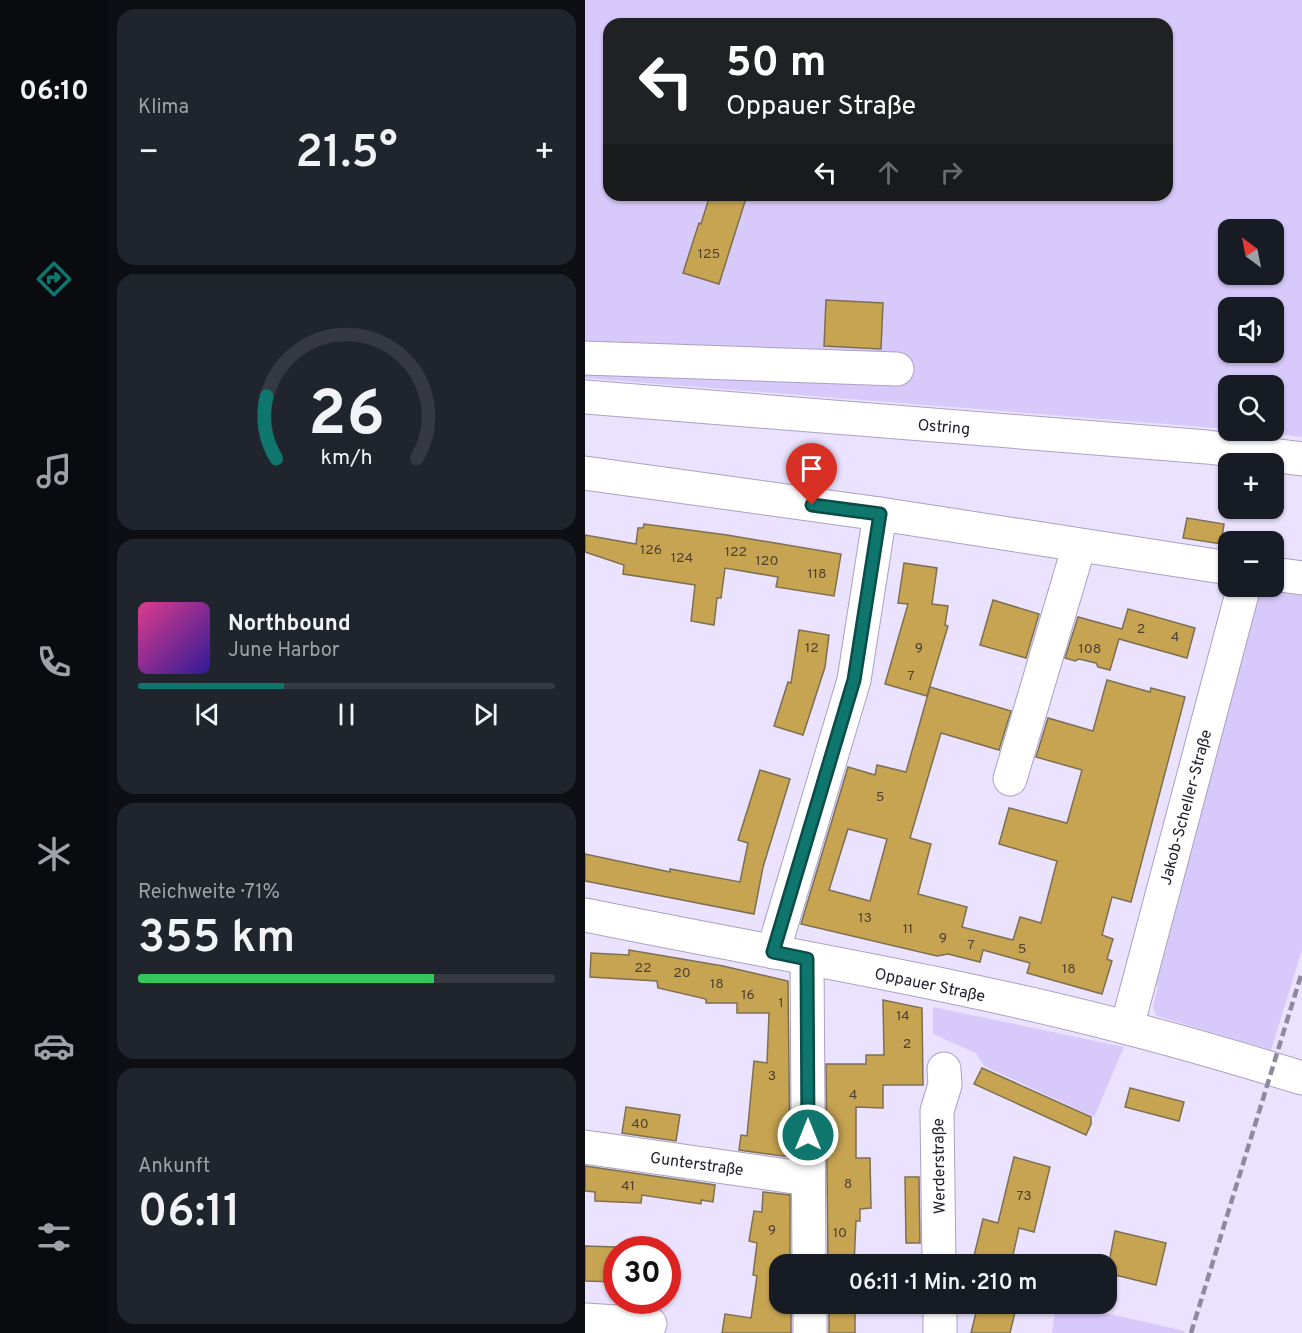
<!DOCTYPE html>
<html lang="de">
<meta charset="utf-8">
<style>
body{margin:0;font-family:Overpass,sans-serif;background:#20242c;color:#f1f3f6;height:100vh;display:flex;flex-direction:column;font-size:22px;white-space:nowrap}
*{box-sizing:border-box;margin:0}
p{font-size:20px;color:#9ea1a6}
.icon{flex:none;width:33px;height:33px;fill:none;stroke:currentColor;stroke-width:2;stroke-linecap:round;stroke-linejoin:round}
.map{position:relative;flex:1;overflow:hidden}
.side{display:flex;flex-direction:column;gap:9px;padding:9px;background:#0d0f14;width:477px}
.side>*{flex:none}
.banner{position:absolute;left:18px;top:18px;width:570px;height:183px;border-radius:18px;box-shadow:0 2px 4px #0004;background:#202124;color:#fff;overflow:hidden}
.needle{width:39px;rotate:328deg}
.controls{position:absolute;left:633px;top:219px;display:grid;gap:12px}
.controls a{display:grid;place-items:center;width:66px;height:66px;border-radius:12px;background:#171b24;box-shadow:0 2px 4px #0004;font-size:30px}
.speed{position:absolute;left:18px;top:1236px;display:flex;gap:12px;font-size:30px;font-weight:700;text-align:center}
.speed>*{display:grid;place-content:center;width:78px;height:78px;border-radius:50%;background:#171b24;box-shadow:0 2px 4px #0004;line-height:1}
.speed .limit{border:9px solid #d22;background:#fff;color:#111}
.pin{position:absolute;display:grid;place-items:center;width:51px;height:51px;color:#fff;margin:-62px -26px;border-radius:50% 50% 50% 0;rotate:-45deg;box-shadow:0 0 6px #0007}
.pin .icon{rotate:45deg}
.me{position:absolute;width:66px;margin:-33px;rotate:0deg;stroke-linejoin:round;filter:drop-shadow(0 0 4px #0008)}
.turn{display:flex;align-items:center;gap:21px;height:126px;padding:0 24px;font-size:27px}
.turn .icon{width:78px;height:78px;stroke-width:2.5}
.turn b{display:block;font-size:42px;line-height:51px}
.lanes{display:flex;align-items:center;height:57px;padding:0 24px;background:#0003;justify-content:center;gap:30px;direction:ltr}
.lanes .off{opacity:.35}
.big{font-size:45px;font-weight:600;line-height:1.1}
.side .widget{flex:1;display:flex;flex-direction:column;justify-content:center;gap:9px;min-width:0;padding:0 21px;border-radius:18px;background:#20242c}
.side .dial{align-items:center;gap:0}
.dial svg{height:156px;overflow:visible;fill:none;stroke:#363941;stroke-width:7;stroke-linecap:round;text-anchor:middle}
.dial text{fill:#f1f3f6;stroke:none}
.song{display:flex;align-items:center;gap:18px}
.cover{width:72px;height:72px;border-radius:9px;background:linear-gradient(135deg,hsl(330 70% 55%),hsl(250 70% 35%))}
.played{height:6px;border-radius:3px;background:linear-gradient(90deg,#0f766e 35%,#363941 35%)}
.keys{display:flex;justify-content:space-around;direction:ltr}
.heat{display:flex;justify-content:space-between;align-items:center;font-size:33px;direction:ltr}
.charge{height:9px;border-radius:4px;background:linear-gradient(90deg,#34c759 71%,#363941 0)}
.trip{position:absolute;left:184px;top:1254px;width:348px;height:60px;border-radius:18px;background:#171b24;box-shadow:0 2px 4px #0004;font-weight:600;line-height:60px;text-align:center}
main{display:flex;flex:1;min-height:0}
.menu{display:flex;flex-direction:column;width:108px;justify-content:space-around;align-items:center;background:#090b0e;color:#9ea1a6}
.menu .icon{width:42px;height:42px}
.menu .on{color:#0f766e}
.menu b{font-size:27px;color:#f1f3f6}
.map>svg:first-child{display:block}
.green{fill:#d7c9fa;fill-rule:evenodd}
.building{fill:#c7a452;stroke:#7d6f50;stroke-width:1.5;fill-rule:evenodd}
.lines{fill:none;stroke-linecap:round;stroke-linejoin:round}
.minor-casing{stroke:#aaa1c2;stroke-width:35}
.minor{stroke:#fff;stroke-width:33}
.rail{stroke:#8f899d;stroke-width:4.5;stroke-dasharray:9 4.5;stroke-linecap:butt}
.route-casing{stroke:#0a4d48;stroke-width:15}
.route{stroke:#0f766e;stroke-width:10}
.labels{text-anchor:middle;stroke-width:4.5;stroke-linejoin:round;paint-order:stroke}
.number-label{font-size:14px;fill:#4d4136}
.street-label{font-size:16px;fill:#24202c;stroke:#fff}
</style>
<main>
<nav class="menu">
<b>06:10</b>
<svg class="icon on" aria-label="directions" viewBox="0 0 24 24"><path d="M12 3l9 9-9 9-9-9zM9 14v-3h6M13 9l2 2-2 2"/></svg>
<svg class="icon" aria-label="music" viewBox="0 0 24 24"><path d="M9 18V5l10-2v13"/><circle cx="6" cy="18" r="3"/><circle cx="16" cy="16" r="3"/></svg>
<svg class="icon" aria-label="phone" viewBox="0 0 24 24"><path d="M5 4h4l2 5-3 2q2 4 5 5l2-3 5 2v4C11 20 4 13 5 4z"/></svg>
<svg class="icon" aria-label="climate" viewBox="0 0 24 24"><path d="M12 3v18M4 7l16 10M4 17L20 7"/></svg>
<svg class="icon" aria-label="car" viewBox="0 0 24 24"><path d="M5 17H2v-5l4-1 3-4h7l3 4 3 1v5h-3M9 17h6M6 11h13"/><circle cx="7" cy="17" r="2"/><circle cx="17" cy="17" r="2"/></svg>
<svg class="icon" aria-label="filters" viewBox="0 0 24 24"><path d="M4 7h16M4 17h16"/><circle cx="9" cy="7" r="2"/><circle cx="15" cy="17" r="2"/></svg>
</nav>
<section class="side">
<div class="widget"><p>Klima</p>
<div class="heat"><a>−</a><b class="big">21.5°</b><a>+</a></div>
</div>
<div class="widget dial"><svg viewBox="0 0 100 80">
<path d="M14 69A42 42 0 1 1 86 69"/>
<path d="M14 69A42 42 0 0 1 9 37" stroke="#0f766e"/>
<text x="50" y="56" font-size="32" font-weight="700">26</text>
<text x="50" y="72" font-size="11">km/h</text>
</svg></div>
<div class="widget">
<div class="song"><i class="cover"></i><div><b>Northbound</b><p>June Harbor</p></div></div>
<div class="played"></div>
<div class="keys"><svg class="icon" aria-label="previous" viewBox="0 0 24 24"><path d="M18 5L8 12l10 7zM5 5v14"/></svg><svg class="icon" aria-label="pause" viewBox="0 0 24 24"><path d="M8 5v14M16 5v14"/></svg><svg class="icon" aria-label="next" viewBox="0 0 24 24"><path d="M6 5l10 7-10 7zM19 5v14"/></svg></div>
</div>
<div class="widget"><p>Reichweite · 71%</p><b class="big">355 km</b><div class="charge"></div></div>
<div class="widget"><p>Ankunft</p><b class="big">06:11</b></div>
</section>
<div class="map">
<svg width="717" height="1333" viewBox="0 0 717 1333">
<rect width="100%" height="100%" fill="#eae2fe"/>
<!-- green -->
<g class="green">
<path d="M0 0H717V437L666 431 688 430V386H644L643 429 0 378ZM24 24H582V195H24ZM644 230H688V274H644ZM644 308H688V352H644Z"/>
<path d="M688 586 717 590V950L686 1050 572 1016 568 1007 573 986 569 985 674 587Z"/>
<path d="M348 1007 539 1047 509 1117 399 1066 391 1053 348 1034Z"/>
<path d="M471 1304H480L600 1331 599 1333H467Z"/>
</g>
<!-- building -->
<g class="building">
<path d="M125 195H162L134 284 98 273 114 223 116 224Z"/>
<path d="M241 300 298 303 296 349 239 346Z"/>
<path d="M602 518 639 524 636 544 598 538Z"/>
<path d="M59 524 142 535 256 554 249 596 191 587 193 577 140 568 136 598H132L129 625 106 621 110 585 38 574 39 565 0 552V535L51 544 53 528H58Z"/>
<path d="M319 563 352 568 347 604 363 606 360 625 363 626 342 696 300 684 323 604 313 603Z"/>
<path d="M408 600 454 614 441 658 395 645Z"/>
<path d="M543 609 610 628 602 658 534 639 525 670 513 667 511 663 494 659 490 661 480 658 493 617 537 629Z"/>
<path d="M214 630 244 635 240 667 218 735 189 726 203 682 206 683Z"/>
<path d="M522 680 565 692 566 688 600 697 546 902 527 897 517 935 528 939 522 959 527 961 517 994 442 973 445 963 398 950 395 962 363 954 352 956 216 924 263 767 290 775 292 765 321 772 345 687 426 711 414 750 356 733 325 838 346 844 333 894 382 907 377 927 428 940 435 917 456 923 472 861 414 844 424 808 482 823 497 770 451 757 463 718 508 731ZM263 829 302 839 285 901 244 890Z"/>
<path d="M175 770 205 779 178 867 169 914 0 881V854L85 872V869L155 882 163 843 153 840Z"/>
<path d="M44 950 138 966 203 981 205 1157 154 1150 156 1135 162 1136 169 1061 182 1063 184 1013H152V1003H121V999L73 988 72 981 5 977 6 953 44 955Z"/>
<path d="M298 1000 337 1008 338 1085H298V1108L271 1107V1158H285L286 1208 275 1209V1221H271L269 1264H243L241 1064H281V1055H299Z"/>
<path d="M397 1068 506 1117V1124L501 1135 389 1084Z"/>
<path d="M545 1088 599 1102 594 1121 540 1107Z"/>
<path d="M41 1107 95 1115 91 1141 37 1133Z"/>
<path d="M429 1157 465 1167 449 1232 434 1228 426 1264H387L398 1219 413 1223Z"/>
<path d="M0 1166 130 1185 128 1202 116 1200V1204L57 1195 56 1203 10 1201V1192L0 1191Z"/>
<path d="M320 1177H334L335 1243H321Z"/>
<path d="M178 1192 205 1195V1264H195V1304H206V1333H137L140 1314 166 1318 172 1276 168 1275 172 1243 164 1241 169 1211 177 1212Z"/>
<path d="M530 1231 581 1243 571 1285 522 1273Z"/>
<path d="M0 1246 32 1247V1282L0 1281Z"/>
<rect x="244" y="1304" width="26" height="29"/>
<path d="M393 1304H432L425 1333H386Z"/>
</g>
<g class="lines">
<!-- minor casing -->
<g class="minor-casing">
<g id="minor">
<path d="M0 358 312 369"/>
<path d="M0 397 622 447 717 459"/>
<path d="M0 473 295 514 644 568"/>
<path d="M688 574 717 578"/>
<path d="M425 779 494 546"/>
<path d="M0 915C180 952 365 981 543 1028 601 1043 659 1060 717 1078"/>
<path d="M188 952 269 680 295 514"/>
<path d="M222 959 224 1264"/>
<path d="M542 1027 659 586"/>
<path d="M0 1147 223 1179"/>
<path d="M354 1264 352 1111 360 1085 359 1069"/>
<path d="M225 1304V1333"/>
<path d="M355 1304V1333"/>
<path d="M0 1320 65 1324"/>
</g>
</g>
<!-- minor -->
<use href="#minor" class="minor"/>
<!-- rail -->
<path class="rail" d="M606 1333 717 972"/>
</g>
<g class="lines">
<!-- route casing -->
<g class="route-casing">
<path id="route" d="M223 1135 222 959 188 952 269 680 295 514 227 505"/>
</g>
<!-- route -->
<use href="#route" class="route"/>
</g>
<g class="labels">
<!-- number labels -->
<g class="number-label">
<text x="124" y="258">125</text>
<text x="66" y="554">126</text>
<text x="151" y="556">122</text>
<text x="97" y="562">124</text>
<text x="182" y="565">120</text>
<text x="232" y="578">118</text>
<text x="556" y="633">2</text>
<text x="590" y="641">4</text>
<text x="227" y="652">12</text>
<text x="334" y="652">9</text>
<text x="505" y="653">108</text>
<text x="326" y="680">7</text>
<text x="295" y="801">5</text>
<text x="280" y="922">13</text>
<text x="323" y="933">11</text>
<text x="358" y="942">9</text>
<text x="386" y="949">7</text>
<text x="437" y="953">5</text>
<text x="58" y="972">22</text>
<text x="484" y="973">18</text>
<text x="97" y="977">20</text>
<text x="132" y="988">18</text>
<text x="163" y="999">16</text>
<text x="196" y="1007">1</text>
<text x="318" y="1020">14</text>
<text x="322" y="1048">2</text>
<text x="187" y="1080">3</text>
<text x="268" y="1099">4</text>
<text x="55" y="1128">40</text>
<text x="263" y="1188">8</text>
<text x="43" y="1190">41</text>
<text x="439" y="1200">73</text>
<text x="187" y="1234">9</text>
<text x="255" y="1237">10</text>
</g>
<!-- street labels -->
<g class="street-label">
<text transform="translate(359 426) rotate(5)" y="6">Ostring</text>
<text transform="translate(600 807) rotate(-75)" y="6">Jakob-Scheller-Straße</text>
<text transform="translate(345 984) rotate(12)" y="6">Oppauer Straße</text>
<text transform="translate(112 1163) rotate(8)" y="6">Gunterstraße</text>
<text transform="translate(353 1166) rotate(-91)" y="6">Werderstraße</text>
</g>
</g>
</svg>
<div class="controls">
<a><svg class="needle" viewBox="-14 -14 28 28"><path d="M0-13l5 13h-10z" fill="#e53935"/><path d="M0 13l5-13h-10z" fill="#9ea1a6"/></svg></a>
<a><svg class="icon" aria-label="sound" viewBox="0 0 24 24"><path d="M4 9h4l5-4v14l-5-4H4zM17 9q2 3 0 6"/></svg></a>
<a><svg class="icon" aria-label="search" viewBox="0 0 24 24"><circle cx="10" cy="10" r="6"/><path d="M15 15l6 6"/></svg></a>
<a>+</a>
<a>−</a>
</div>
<div class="speed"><div class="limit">30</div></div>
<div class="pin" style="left:227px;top:505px;background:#d93025"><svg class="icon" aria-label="arrive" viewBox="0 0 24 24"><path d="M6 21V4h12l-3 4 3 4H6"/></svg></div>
<svg class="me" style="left:223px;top:1135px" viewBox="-20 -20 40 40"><circle r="17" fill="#0f766e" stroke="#fff" stroke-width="3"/><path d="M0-11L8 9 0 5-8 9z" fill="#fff"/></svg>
<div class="trip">06:11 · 1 Min. · 210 m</div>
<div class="banner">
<div class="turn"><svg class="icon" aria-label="left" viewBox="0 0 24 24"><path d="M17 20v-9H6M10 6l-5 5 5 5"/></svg><div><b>50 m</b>Oppauer Straße</div></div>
<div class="lanes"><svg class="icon" aria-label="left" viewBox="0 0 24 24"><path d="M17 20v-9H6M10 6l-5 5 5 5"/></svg><svg class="icon off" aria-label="ahead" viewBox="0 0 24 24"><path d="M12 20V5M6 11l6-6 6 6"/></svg><svg class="icon off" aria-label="right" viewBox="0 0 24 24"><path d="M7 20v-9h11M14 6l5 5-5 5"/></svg></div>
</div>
</div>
</main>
